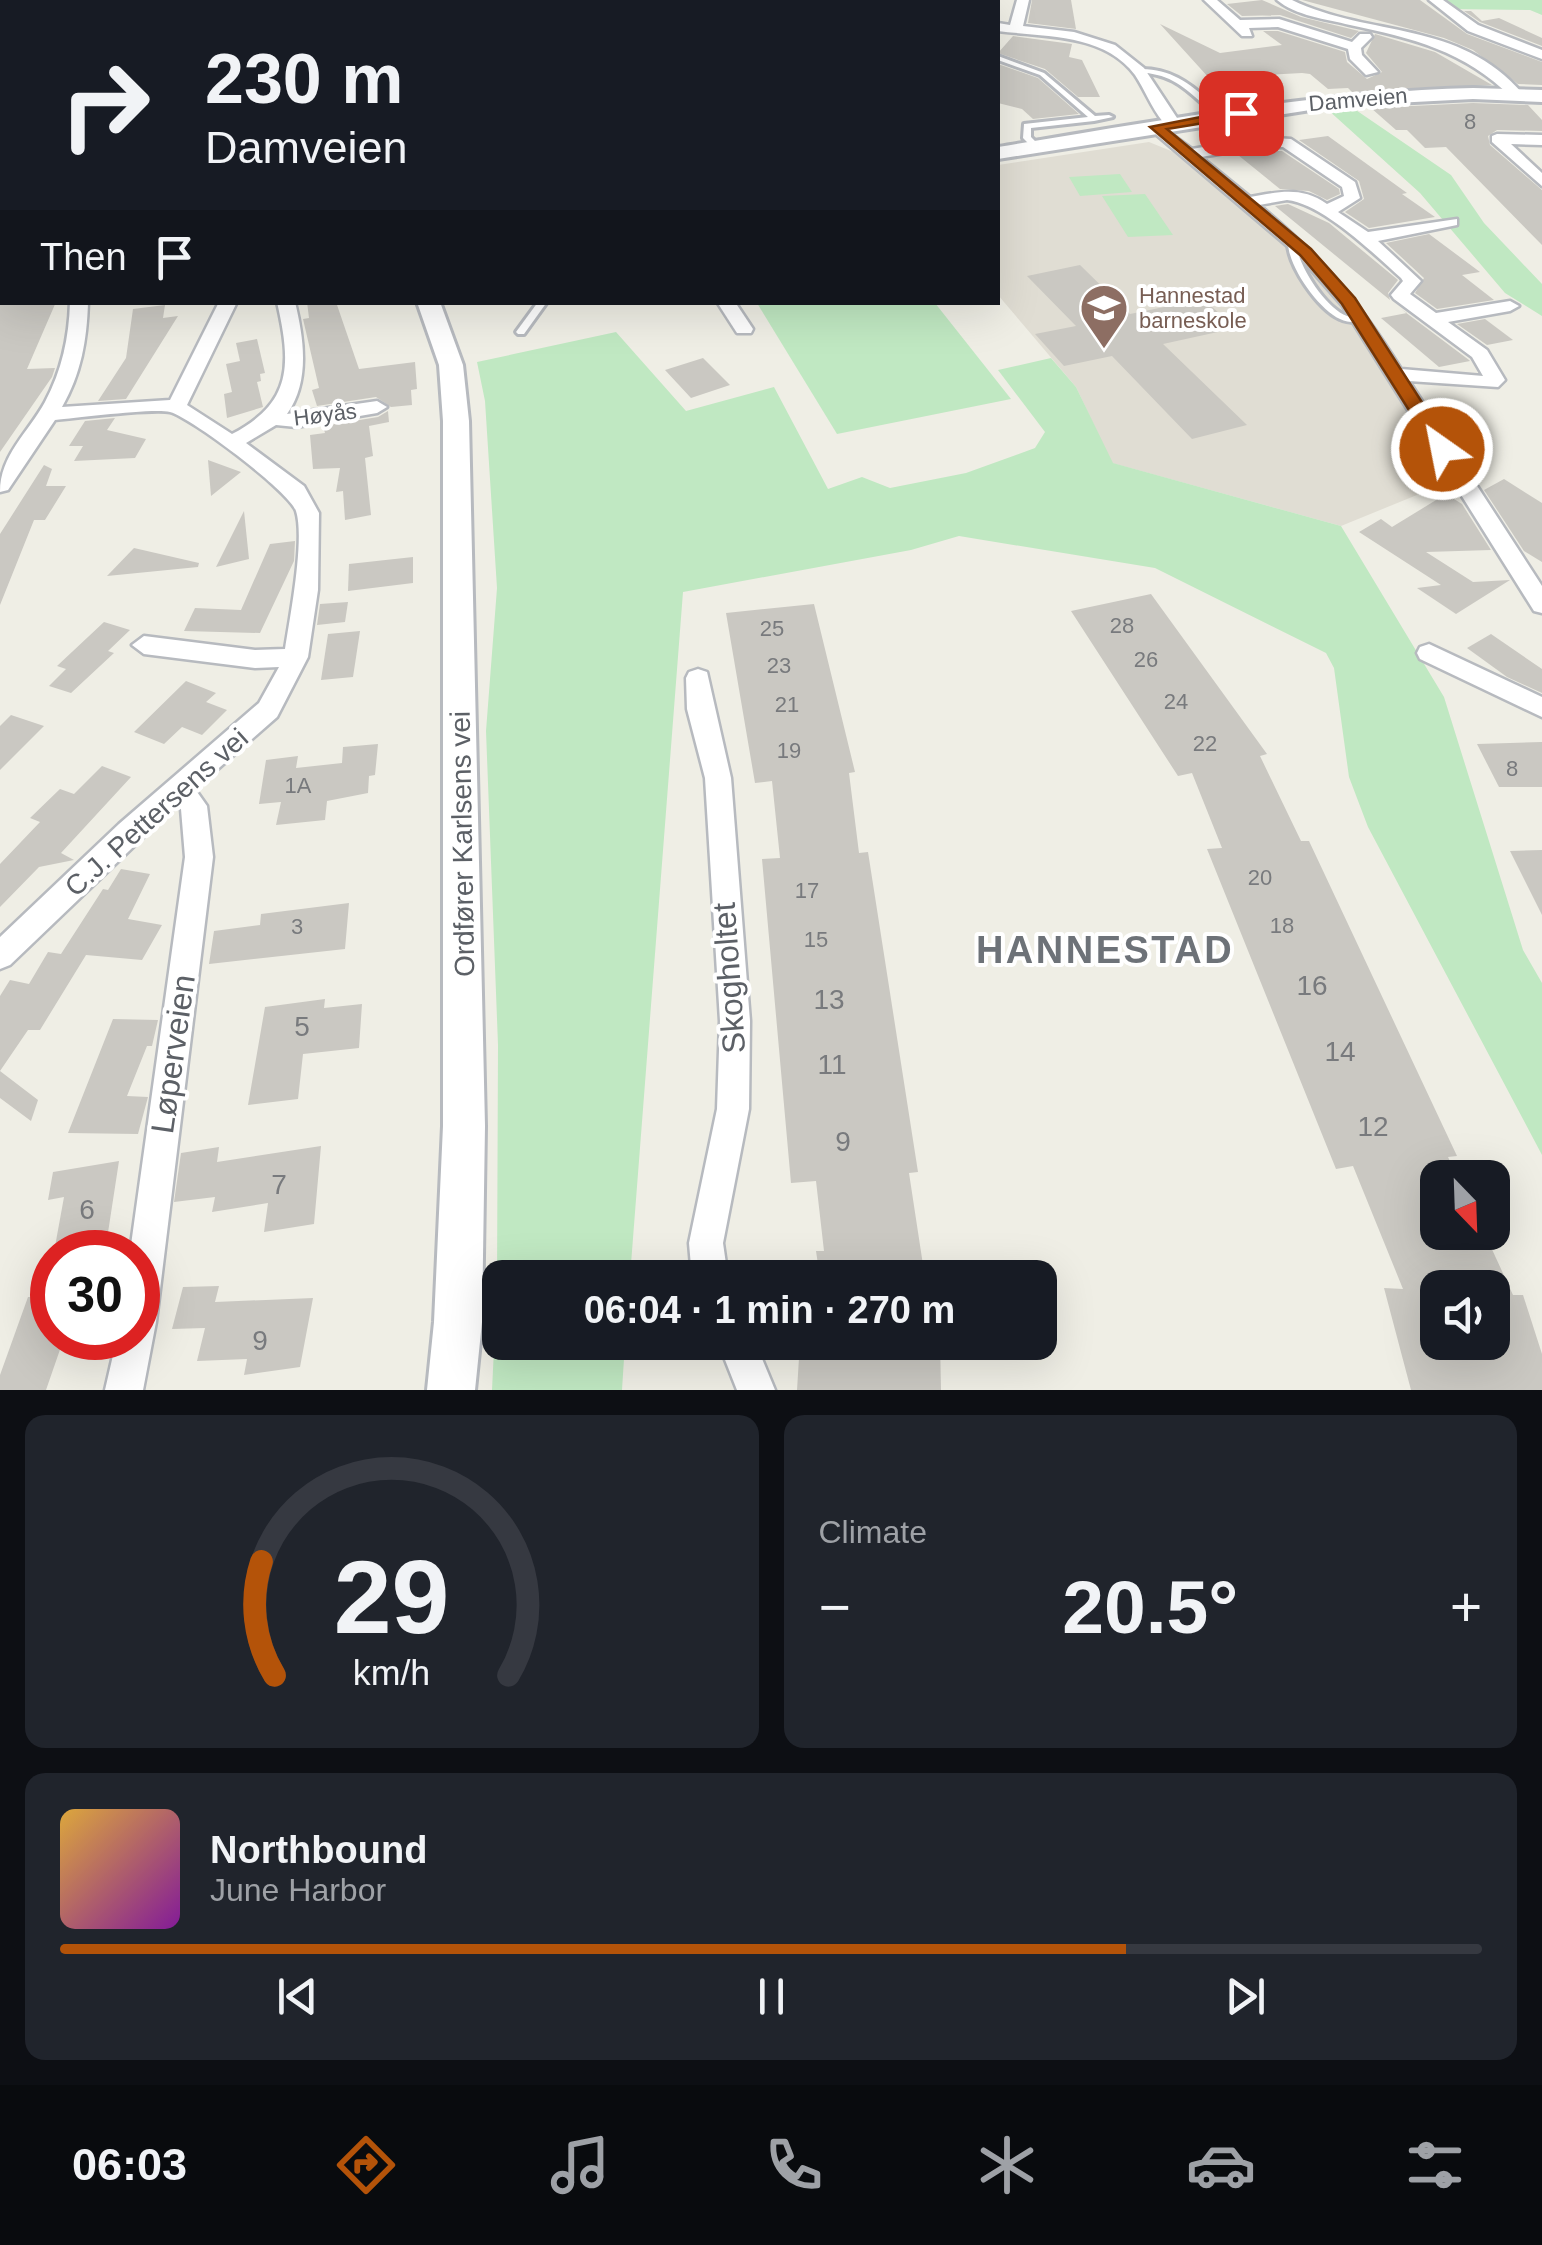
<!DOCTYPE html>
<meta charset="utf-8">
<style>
body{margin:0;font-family:Helvetica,sans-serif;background:#20242c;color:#f1f3f6;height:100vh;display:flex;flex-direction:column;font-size:38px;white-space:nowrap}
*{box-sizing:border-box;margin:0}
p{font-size:32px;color:#9ea1a6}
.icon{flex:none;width:55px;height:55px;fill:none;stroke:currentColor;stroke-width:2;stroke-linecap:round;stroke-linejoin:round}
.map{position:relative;height:1390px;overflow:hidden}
.panel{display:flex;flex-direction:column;gap:25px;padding:25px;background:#0d0f14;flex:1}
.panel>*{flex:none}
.guide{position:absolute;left:0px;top:0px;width:1000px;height:305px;box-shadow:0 10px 40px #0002;background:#171b24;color:#f1f3f6;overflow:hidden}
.needle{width:65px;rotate:157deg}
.fabs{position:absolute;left:1420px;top:1160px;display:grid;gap:20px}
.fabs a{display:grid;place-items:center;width:90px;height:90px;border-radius:20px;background:#171b24;box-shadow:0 10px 40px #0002;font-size:50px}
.speed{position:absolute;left:30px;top:1230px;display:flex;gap:20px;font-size:50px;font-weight:700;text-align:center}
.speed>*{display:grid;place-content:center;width:130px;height:130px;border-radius:50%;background:#171b24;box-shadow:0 10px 40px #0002;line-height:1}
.speed .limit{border:15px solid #d22;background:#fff;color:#111}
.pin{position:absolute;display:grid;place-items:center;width:85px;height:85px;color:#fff;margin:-42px;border-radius:20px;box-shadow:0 5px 15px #0006}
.me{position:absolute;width:110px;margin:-55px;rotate:327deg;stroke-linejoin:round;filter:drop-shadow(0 0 8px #0008)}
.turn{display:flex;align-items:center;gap:35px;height:210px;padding:0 40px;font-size:45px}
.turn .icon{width:130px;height:130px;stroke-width:2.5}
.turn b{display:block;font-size:70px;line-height:85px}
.then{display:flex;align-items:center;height:95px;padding:0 40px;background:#0003;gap:20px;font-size:38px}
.big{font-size:75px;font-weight:800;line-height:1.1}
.panel .widget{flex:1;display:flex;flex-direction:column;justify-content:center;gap:15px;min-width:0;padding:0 35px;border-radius:20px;background:#20242c}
.panel .dial{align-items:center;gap:0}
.dial svg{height:260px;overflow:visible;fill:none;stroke:#363941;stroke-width:7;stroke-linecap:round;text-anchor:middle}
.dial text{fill:#f1f3f6;stroke:none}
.song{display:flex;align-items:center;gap:30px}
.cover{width:120px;height:120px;border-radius:15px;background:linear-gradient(135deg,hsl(40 70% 55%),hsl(290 70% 35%))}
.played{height:10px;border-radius:5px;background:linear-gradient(90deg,#b45309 75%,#363941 75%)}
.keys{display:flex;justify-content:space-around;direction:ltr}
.heat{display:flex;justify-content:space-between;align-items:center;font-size:55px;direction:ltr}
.panel .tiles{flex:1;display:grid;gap:25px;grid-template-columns:1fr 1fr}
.widget:last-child{grid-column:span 2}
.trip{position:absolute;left:482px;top:1260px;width:575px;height:100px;border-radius:20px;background:#171b24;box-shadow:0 10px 40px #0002;font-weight:800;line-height:100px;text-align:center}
.dock{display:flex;height:160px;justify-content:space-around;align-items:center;background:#090b0e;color:#9ea1a6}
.dock .icon{width:70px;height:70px}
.dock .selected{color:#b45309}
.dock b{font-size:45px;color:#f1f3f6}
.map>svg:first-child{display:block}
.education{fill:#e0ddd3}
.green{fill:#c0e8c2}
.building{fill:#cac8c2;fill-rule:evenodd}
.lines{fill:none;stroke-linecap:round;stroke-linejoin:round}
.service-casing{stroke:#b7babf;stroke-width:6}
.minor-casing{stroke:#b7babf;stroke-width:5}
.tertiary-casing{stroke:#b7babf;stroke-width:6}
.service{fill:#fff;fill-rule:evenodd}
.minor{fill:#fff;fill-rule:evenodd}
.tertiary{fill:#fff;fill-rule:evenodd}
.route{fill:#b45309;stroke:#753606;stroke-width:2.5}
.labels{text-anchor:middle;stroke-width:8;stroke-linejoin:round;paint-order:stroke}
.far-street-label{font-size:22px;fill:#5c6066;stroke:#fff}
.number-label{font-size:22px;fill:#787a7d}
.far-education-label{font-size:22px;fill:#785e54;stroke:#fff;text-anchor:start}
.street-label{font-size:28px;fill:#5c6066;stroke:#fff}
.near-number-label{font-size:28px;fill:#787a7d}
.near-street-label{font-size:32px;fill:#5c6066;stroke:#fff}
.district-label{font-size:38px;font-weight:bold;letter-spacing:2.5px;fill:#6d7278;stroke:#fff}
</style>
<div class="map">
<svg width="1542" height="1390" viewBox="0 0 1542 1390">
<rect width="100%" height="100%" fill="#efeee5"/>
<!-- education -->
<path class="education" d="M1149 142 1203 164 1305 252 1461 477 1341 526 1112 463 1076 387 998 295V165Z"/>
<!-- green -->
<g class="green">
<path d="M1435 0H1542V15L1530 10 1447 9Z"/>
<path d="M1350 106 1451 175 1484 223 1542 284V316L1505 293 1420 193 1327 109Z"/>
<path d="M1120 174 1132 192 1080 196 1069 177Z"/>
<path d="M1145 194 1173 235 1128 237 1102 196Z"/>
<path d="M757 303H935L1011 399 837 434Z"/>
<path d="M616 332 686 411 774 387 828 489 862 477 890 488 966 473 1035 448 1045 432 998 370 1051 358 1076 387 1113 463 1341 526 1444 697 1523 950 1542 983V1155L1368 827 1349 777 1334 668 1326 653 1155 568 959 536 911 550 683 592 630 1277 500 1278V1342L625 1343 622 1390H492L497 1287 498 1045 486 731 497 588 485 401 477 362Z"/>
</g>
<!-- building -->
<g class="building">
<path d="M1032 0H1071L1076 29 1028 23Z"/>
<path d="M1262 0 1301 17 1359 31 1351 38 1280 15 1242 16 1227 4Z"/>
<path d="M1302 0H1420L1467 34 1542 62V85L1518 84 1473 50 1444 38Z"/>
<path d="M1464 11H1471L1482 21 1499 18 1542 38V46L1480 22Z"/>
<path d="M1160 24 1220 53 1282 45 1263 31H1278L1345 52 1347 62 1367 79 1382 72 1366 53 1375 34 1435 52 1492 85 1352 92 1348 88 1328 89 1310 74 1302 73 1209 78Z"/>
<path d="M1013 36 1072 44 1069 57 1082 60 1100 97H1078L1045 69 998 53Z"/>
<path d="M998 64 1038 78 1079 114 1033 119 1022 109 998 103Z"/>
<path d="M1473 103 1528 105 1542 120V131L1497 130 1488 136 1490 145 1542 190V245L1446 147 1425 148 1407 130H1396L1371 108Z"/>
<path d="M1328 136 1407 193 1402 194 1435 217 1369 228 1345 212 1364 199 1359 181 1299 140Z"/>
<path d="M1260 151H1282L1339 189 1340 194 1327 200 1309 191 1280 189 1238 155Z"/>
<path d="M1288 204 1329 223 1398 280 1388 293 1390 300 1275 206Z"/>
<path d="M1429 234 1480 272 1462 275 1494 300 1437 309 1415 293 1424 278 1386 243Z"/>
<path d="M1080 265 1130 314 1203 299 1236 328 1163 344 1247 425 1192 439 1112 356 1064 366 1035 334 1076 326 1027 276Z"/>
<path d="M0 302H56L27 369 55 368 52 377 0 452Z"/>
<path d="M307 302H336L359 369 415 362 417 389 411 390 412 405 391 407 376 397 317 406 312 390 319 388 303 319 309 318Z"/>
<path d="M165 305 163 318 178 316 126 399 98 401 126 358 133 309Z"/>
<path d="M1401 309 1469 360 1470 361 1439 367 1381 318 1407 313Z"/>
<path d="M1485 319 1513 340 1487 345 1457 324Z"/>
<path d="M257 339 265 373 260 374 261 381 257 382 263 407 227 418 224 394 232 392 226 364 240 361 236 343Z"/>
<path d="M703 358 730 385 691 398 665 370Z"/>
<path d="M388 411 389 422 369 426 373 456 365 458 371 515 345 520 343 491 336 492 340 468 313 469 310 435 325 433 323 426 378 417Z"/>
<path d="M115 418 107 430 146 439 135 458 74 461 83 446H69L85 421Z"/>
<path d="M208 460 241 472 211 496Z"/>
<path d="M44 465 52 469 46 486H66L45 520H34L0 605V534Z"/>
<path d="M1504 479 1542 503V562L1524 551 1484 490Z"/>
<path d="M1446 494 1462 504 1491 550 1426 552 1473 582 1510 580 1456 614 1417 588 1441 585 1359 532 1381 519 1392 527Z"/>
<path d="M244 511 249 559 216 567Z"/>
<path d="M295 541 294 561 260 633 184 631 195 608 241 610 270 544Z"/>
<path d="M134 548 199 563 198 567 107 576Z"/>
<path d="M413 557V583L348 591 349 564Z"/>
<path d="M1151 594 1267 754 1260 756 1301 841H1309L1457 1156 1448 1157 1458 1178H1438V1232H1484L1513 1295H1523L1542 1354V1390H1411L1384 1288 1403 1289 1353 1166 1336 1169 1207 849 1222 848 1192 773 1178 776 1071 611ZM1438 1288H1492V1342H1438Z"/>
<path d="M348 602 345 622 317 625 320 604Z"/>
<path d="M814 604 855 772 849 773 859 853 868 852 918 1172 909 1173 925 1278H820L816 1251H824L816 1181 791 1183 762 859 780 858 772 781 755 783 726 613Z"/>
<path d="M104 622 130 630 108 651 114 653 71 693 49 686 66 669 57 666Z"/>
<path d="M360 631 353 677 321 680 328 634Z"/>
<path d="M1491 634 1542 669V693L1507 677 1467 648Z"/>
<path d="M186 681 216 693 206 702 227 710 202 735 182 727 164 744 134 732Z"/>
<path d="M11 715 44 726 0 770V726Z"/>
<path d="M1542 742V787H1499L1477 744Z"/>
<path d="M378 744 375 775 369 776 368 793 327 801 325 820 276 825 281 802 259 804 266 760 298 756 296 768 342 763 343 747Z"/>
<path d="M102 766 131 777 61 853 74 860 39 867 0 907V864L40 822 30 818 60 789 74 794Z"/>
<path d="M1542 850V915L1510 851Z"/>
<path d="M121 869 150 874 128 919 162 925 142 960 86 955 40 1030H28L0 1071 38 1100 31 1121 0 1098V996L10 980 29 984 48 952 61 954 103 889 108 890Z"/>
<path d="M349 903 345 949 209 964 214 931 260 925 261 914Z"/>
<path d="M325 999 324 1008 362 1004 359 1048 303 1054 298 1099 248 1105 265 1007Z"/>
<path d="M113 1019 158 1020 152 1046H147L127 1096 148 1097 138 1134 68 1133Z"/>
<path d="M321 1146 314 1224 264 1232 268 1203 212 1212 215 1197 174 1202 181 1153 219 1147 217 1162Z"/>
<path d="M119 1161 105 1252H54L64 1197 48 1200 53 1172Z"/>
<path d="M219 1286 215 1302 313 1298 300 1367 244 1375 247 1359 197 1361 205 1328 172 1329 183 1287Z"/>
<path d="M28 1297H52V1338H64L46 1390H0V1375Z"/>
<path d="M800 1342H940L941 1390H797Z"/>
</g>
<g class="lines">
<!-- service casing -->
<g class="service-casing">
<g id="service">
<path d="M998 56 1044 73 1095 116 1109 115 1113 117 1094 121 1031 128V137L1041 147 1034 149 1023 138 1024 124 1088 117 1040 75 998 60Z"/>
<path d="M1139 69C1168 68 1189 82 1210 102L1203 104C1180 83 1168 74 1137 72L1136 71Z"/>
<path d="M1292 238 1296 241C1296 263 1325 308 1347 316 1352 318 1358 317 1363 318V322C1355 322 1347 323 1340 319 1318 309 1287 265 1288 241Z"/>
<path d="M538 302H547L524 334H518L516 332Z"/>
</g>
</g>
<!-- minor casing -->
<g class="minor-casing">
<g id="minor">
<rect x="116" y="0" width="12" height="2"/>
<path d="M590 0H606L607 2H591Z"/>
<path d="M882 0H897L898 2H883Z"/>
<path d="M1017 0H1029L1023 26 1074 32 1115 45 1144 68 1181 124 1179 127H1169L1163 122C1151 107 1145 90 1135 75 1104 33 1043 37 998 31V23L1010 25Z"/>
<path d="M1204 0H1217L1240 20 1279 19 1352 42 1360 34H1370L1372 37 1361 48 1362 55 1378 72 1366 75 1350 59 1348 49 1278 27 1249 28 1252 36H1242Z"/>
<path d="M1277 0H1292C1371 38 1459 19 1523 94L1511 97C1465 51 1412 38 1350 25 1326 19 1296 16 1277 0Z"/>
<path d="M1429 0H1443L1478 25 1542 50V59L1468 31Z"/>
<rect x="0" y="112" width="2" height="8"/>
<path d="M1156 123 1192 149 1260 137 1291 139 1355 182 1360 198 1338 212 1368 232 1457 219V225L1378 241 1421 281 1410 294 1436 313 1510 301 1519 306 1510 311 1448 322 1487 350 1505 380 1498 387 1409 381 1542 586V613L1534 611 1342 305 1299 256 1151 130 1149 127ZM1260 147H1283L1342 187 1344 196 1327 204C1301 186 1279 192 1250 197L1201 157ZM1287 200C1323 204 1373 253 1401 278L1403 281 1391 295 1394 299 1472 357 1483 376 1401 369C1356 298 1324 259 1259 205Z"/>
<path d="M1497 134 1542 135V145L1511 144 1542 173V186L1492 142V136Z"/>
<path d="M70 302H88C87 340 81 374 62 407L170 400 219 302H237L187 405 232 434C293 402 291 364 277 302H295C304 339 310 382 287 414L377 401 387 407 377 413 296 427 276 425 246 443 304 486 319 513 318 590 308 657 277 717 195 789 207 806 213 857 156 1322 143 1390H105L117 1338H138V1252H130L185 857 181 809 177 805 10 965 0 969V937L119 824 259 703 279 667 255 668 144 654 132 645 144 636 255 650 285 649C290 617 305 539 296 511 289 491 190 417 170 412 152 408 79 418 55 420L8 490 0 492C0 455 28 433 45 402 62 370 69 338 70 302Z"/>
<path d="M717 302H735L753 329 751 333H737Z"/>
<path d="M1429 644 1542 697V717L1420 659 1417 653 1420 647Z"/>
<path d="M698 669 707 672 731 778 750 1021 749 1109 723 1243 728 1278H692L689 1243 717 1109 720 1021 705 778 687 709 686 678 689 672Z"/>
<path d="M718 1342H755L775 1390H737Z"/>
</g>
</g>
<!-- tertiary casing -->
<g class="tertiary-casing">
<g id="tertiary">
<rect x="0" y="73" width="2" height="10"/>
<path d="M1473 88 1542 90V102L1473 99 1336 106 998 159V147C1156 121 1312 92 1473 88Z"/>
<path d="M417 302H440L463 365 469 421 485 1126 482 1322 475 1390H427L434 1322 443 1126V421L439 365Z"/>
</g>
</g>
<!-- service -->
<use href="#service" class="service"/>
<!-- minor -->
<use href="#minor" class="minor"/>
<!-- tertiary -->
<use href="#tertiary" class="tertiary"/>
</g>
<!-- route -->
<path class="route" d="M1241 109 1248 113 1246 116 1167 129 1311 249 1355 298 1452 449 1449 453H1436L1342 304 1300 255 1150 127Z"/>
<!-- icons -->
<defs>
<g id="school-pin" transform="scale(2.5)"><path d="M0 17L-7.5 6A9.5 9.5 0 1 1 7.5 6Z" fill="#8d6e63" stroke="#fff"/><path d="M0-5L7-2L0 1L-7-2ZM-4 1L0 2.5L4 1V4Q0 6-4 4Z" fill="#fff"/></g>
</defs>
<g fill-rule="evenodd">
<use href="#school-pin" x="1104" y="308"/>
</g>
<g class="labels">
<!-- far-street labels -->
<g class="far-street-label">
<text transform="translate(1358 99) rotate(-5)" y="8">Damveien</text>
<text transform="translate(325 414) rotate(-7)" y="8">Høyås</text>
</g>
<!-- number labels -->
<g class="number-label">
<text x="1470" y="129">8</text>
<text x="1122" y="633">28</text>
<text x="772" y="636">25</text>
<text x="1146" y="667">26</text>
<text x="779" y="673">23</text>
<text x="1176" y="709">24</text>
<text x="787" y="712">21</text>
<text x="1205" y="751">22</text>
<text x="789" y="758">19</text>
<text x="1512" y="776">8</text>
<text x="298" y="793">1A</text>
<text x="1260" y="885">20</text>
<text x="807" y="898">17</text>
<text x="1282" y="933">18</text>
<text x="297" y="934">3</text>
<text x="816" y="947">15</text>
</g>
<!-- far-education labels -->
<g class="far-education-label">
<text x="1139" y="303">Hannestad<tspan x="1139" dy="25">barneskole</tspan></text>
</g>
<!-- street labels -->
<g class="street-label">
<text transform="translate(156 812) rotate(-42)" y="10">C.J. Pettersens vei</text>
<text transform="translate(462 844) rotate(-91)" y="10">Ordfører Karlsens vei</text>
</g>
<!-- near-number labels -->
<g class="near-number-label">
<text x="1312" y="995">16</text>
<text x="829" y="1009">13</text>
<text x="302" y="1036">5</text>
<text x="1340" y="1061">14</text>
<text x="832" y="1074">11</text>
<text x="1373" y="1136">12</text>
<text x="843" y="1151">9</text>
<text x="279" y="1194">7</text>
<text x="87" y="1219">6</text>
<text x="260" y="1350">9</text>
</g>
<!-- near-street labels -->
<g class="near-street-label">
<text transform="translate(729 978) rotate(-94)" y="11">Skogholtet</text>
<text transform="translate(173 1054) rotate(-82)" y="11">Løperveien</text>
</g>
<!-- district labels -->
<g class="district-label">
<text x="1105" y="963">HANNESTAD</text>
</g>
</g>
</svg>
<div class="fabs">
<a><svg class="needle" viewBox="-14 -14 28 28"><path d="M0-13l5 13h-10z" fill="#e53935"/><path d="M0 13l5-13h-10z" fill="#9ea1a6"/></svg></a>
<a><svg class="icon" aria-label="sound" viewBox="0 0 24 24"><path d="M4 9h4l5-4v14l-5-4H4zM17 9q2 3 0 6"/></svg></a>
</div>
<div class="speed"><div class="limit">30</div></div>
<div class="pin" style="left:1241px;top:113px;background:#d93025"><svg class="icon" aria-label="arrive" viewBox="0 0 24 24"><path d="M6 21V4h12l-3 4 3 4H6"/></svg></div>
<svg class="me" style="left:1442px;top:449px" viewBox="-20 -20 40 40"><circle r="17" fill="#b45309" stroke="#fff" stroke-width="3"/><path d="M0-11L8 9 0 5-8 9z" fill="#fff"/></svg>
<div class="trip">06:04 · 1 min · 270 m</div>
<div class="guide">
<div class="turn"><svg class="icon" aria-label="right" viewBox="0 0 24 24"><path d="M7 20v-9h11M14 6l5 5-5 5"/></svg><div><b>230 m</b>Damveien</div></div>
<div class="then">Then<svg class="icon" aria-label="arrive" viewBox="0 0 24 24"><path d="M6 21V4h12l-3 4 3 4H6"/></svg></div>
</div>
</div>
<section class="panel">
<div class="tiles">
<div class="widget dial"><svg viewBox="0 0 100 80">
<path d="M14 69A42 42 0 1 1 86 69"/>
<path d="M14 69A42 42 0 0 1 10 34" stroke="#b45309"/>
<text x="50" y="56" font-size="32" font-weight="700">29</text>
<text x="50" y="72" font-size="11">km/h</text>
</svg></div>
<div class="widget"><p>Climate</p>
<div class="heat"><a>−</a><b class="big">20.5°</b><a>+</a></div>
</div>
<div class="widget">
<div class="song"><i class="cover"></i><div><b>Northbound</b><p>June Harbor</p></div></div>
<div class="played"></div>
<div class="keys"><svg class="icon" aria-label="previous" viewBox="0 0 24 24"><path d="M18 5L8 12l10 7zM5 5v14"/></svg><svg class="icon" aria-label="pause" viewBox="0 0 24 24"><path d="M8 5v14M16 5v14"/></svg><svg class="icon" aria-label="next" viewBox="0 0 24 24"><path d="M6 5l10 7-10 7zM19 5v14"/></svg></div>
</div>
</div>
</section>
<nav class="dock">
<b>06:03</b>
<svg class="icon selected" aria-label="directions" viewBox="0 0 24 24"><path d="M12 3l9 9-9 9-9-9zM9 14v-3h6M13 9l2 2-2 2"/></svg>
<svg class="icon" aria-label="music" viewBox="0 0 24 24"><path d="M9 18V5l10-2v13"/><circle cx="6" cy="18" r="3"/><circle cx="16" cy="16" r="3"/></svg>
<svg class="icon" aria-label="phone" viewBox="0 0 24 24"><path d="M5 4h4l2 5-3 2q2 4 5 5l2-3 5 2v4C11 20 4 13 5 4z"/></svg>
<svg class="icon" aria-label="climate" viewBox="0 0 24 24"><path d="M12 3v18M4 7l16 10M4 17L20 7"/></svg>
<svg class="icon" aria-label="car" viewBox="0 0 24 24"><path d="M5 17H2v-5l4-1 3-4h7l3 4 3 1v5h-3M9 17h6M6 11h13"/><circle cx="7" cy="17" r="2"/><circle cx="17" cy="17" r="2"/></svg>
<svg class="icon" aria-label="filters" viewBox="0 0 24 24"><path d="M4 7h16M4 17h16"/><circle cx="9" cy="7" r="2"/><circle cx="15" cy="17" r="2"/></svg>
</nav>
